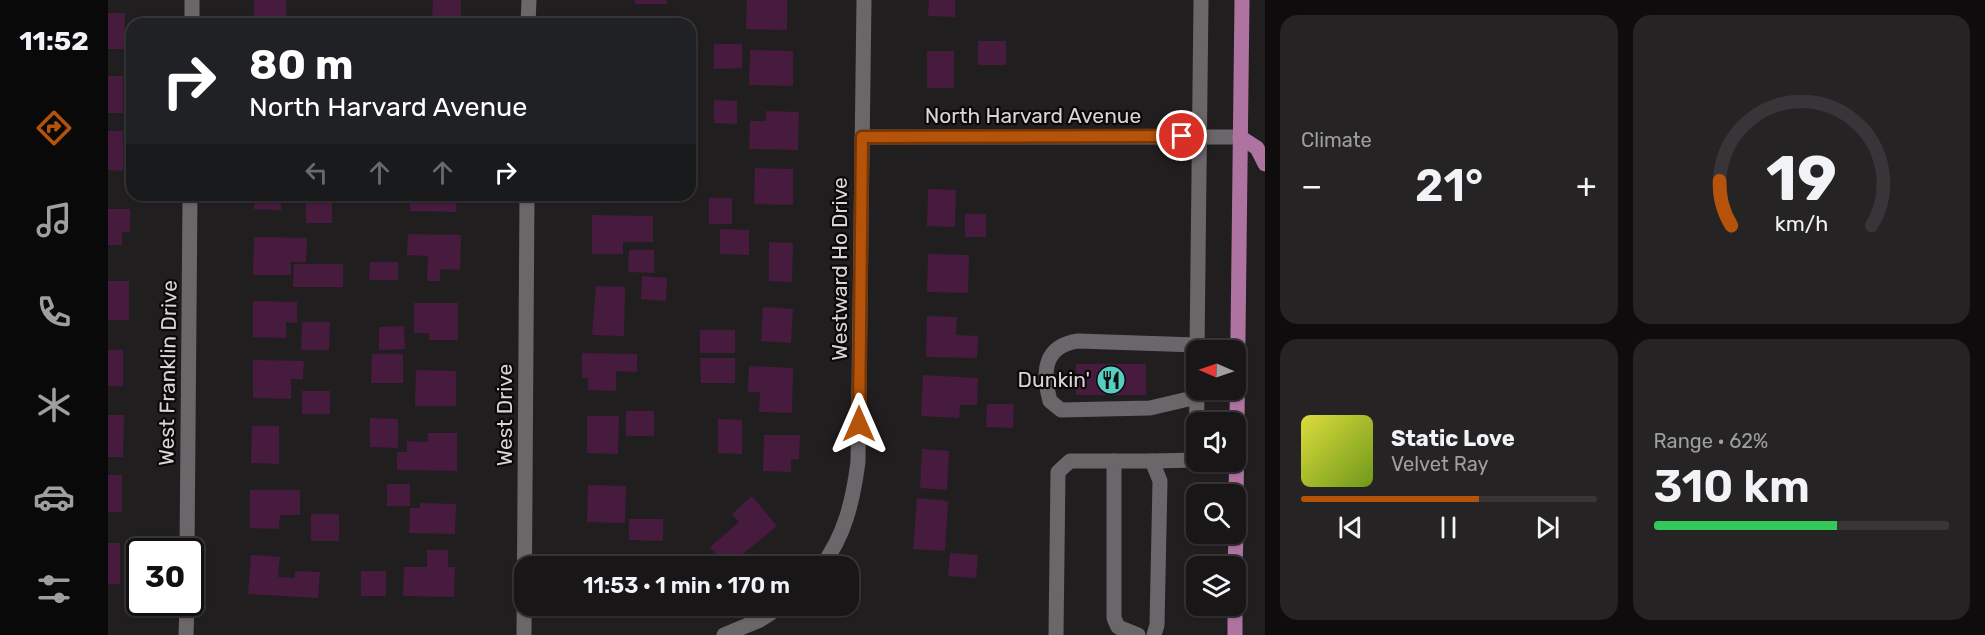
<!DOCTYPE html>
<meta charset="utf-8">
<style>
body{margin:0;font-family:Rubik,sans-serif;background:#262325;color:#f1f3f6;height:100vh;display:flex;flex-direction:column;font-size:22px;white-space:nowrap}
*{box-sizing:border-box;margin:0}
p{font-size:20px;color:#9f9fa2}
.icon{flex:none;width:33px;height:33px;fill:none;stroke:currentColor;stroke-width:2;stroke-linecap:round;stroke-linejoin:round}
.map{position:relative;flex:1;overflow:hidden}
.details{display:flex;flex-direction:column;gap:15px;padding:15px;background:#0e0c0d;width:720px}
.details>*{flex:none}
.banner{position:absolute;left:18px;top:18px;width:570px;height:183px;border-radius:18px;box-shadow:0 2px 4px #0004,0 0 0 2px #373537;background:#202124;color:#fff;overflow:hidden}
.needle{width:39px;rotate:272deg}
.controls{position:absolute;left:1078px;top:340px;display:grid;gap:12px}
.controls a{display:grid;place-items:center;width:60px;height:60px;border-radius:12px;background:#191618;box-shadow:0 2px 4px #0004,0 0 0 2px #373537;font-size:30px}
.speed{position:absolute;left:18px;top:538px;display:flex;gap:12px;font-size:30px;font-weight:700;text-align:center}
.speed>*{display:grid;place-content:center;width:78px;height:78px;border-radius:50%;background:#191618;box-shadow:0 2px 4px #0004,0 0 0 2px #373537;line-height:1}
.speed .limit{border:3px solid #111;border-radius:9px;background:#fff;color:#111}
.pin{position:absolute;display:grid;place-items:center;width:51px;height:51px;color:#fff;margin:-26px;border:3px solid #fff;border-radius:50%;box-shadow:0 2px 6px #0007}
.me{position:absolute;width:66px;margin:-33px;rotate:0deg;stroke-linejoin:round;filter:drop-shadow(0 0 4px #0008)}
.turn{display:flex;align-items:center;gap:21px;height:126px;padding:0 24px;font-size:27px}
.turn .icon{width:78px;height:78px;stroke-width:2.5}
.turn b{display:block;font-size:42px;line-height:51px}
.lanes{display:flex;align-items:center;height:57px;padding:0 24px;background:#0003;justify-content:center;gap:30px;direction:ltr}
.lanes .off{opacity:.35}
.big{font-size:45px;font-weight:600;line-height:1.1}
.details .card{flex:1;display:flex;flex-direction:column;justify-content:center;gap:9px;min-width:0;padding:0 21px;border-radius:18px;background:#262325}
.details .dial{align-items:center;gap:0}
.dial svg{height:156px;overflow:visible;fill:none;stroke:#373537;stroke-width:7;stroke-linecap:round;text-anchor:middle}
.dial text{fill:#f1f3f6;stroke:none}
.song{display:flex;align-items:center;gap:18px}
.cover{width:72px;height:72px;border-radius:9px;background:linear-gradient(135deg,hsl(60 70% 55%),hsl(80 70% 35%))}
.played{height:6px;border-radius:3px;background:linear-gradient(90deg,#b45309 60%,#373537 60%)}
.keys{display:flex;justify-content:space-around;direction:ltr}
.heat{display:flex;justify-content:space-between;align-items:center;font-size:33px;direction:ltr}
.charge{height:9px;border-radius:4px;background:linear-gradient(90deg,#34c759 62%,#373537 0)}
.details .tiles{flex:1;display:grid;gap:15px;grid-template-columns:repeat(2,1fr)}
.trip{position:absolute;left:406px;top:556px;width:345px;height:60px;border-radius:18px;background:#191618;box-shadow:0 2px 4px #0004,0 0 0 2px #373537;font-weight:600;line-height:60px;text-align:center}
main{display:flex;flex:1;min-height:0}
.dock{display:flex;flex-direction:column;width:108px;justify-content:space-around;align-items:center;background:#0a090a;color:#9f9fa2}
.dock .icon{width:42px;height:42px}
.dock .current{color:#b45309}
.dock b{font-size:27px;color:#f1f3f6}
.map>svg:first-child{display:block}
.building{fill:#471b3e}
.lines{fill:none;stroke-linecap:round;stroke-linejoin:round}
.minor{stroke:#6b6669;stroke-width:15}
.major{stroke:#af73a1;stroke-width:15}
.route-casing{stroke:#753606;stroke-width:15}
.route{stroke:#b45309;stroke-width:10}
.labels{text-anchor:middle;stroke-width:4.5;stroke-linejoin:round;paint-order:stroke}
.street-label{font-size:21px;fill:#d8d5d7;stroke:#0a0809}
.poi-label{font-size:21px;fill:#d8d5d7;stroke:#0a0809;text-anchor:end}
</style>
<main>
<nav class="dock">
<b>11:52</b>
<svg class="icon current" aria-label="directions" viewBox="0 0 24 24"><path d="M12 3l9 9-9 9-9-9zM9 14v-3h6M13 9l2 2-2 2"/></svg>
<svg class="icon" aria-label="music" viewBox="0 0 24 24"><path d="M9 18V5l10-2v13"/><circle cx="6" cy="18" r="3"/><circle cx="16" cy="16" r="3"/></svg>
<svg class="icon" aria-label="phone" viewBox="0 0 24 24"><path d="M5 4h4l2 5-3 2q2 4 5 5l2-3 5 2v4C11 20 4 13 5 4z"/></svg>
<svg class="icon" aria-label="climate" viewBox="0 0 24 24"><path d="M12 3v18M4 7l16 10M4 17L20 7"/></svg>
<svg class="icon" aria-label="car" viewBox="0 0 24 24"><path d="M5 17H2v-5l4-1 3-4h7l3 4 3 1v5h-3M9 17h6M6 11h13"/><circle cx="7" cy="17" r="2"/><circle cx="17" cy="17" r="2"/></svg>
<svg class="icon" aria-label="filters" viewBox="0 0 24 24"><path d="M4 7h16M4 17h16"/><circle cx="9" cy="7" r="2"/><circle cx="15" cy="17" r="2"/></svg>
</nav>
<div class="map">
<svg width="1157" height="635" viewBox="0 0 1157 635">
<rect width="100%" height="100%" fill="#211e20"/>
<!-- building -->
<g class="building">
<rect x="146" y="0" width="32" height="24"/>
<path d="M325 0H353V24H324Z"/>
<rect x="527" y="0" width="32" height="4"/>
<path d="M639 0H679V30L638 29Z"/>
<path d="M821 0H847V17L820 16Z"/>
<path d="M0 13H17L16 49H0Z"/>
<rect x="870" y="41" width="28" height="24"/>
<path d="M606 44H634V68L606 69Z"/>
<path d="M642 50 685 51V86L641 85Z"/>
<rect x="819" y="51" width="27" height="37"/>
<rect x="0" y="76" width="15" height="37"/>
<path d="M606 100 629 101V124L606 123Z"/>
<path d="M658 111 691 112 690 150 641 149 642 121H658Z"/>
<path d="M0 131H15V171L0 170Z"/>
<path d="M647 168 685 169V205L646 204Z"/>
<path d="M820 189 848 190 847 227 819 226Z"/>
<path d="M147 195H173V210L146 209Z"/>
<path d="M302 195H349L348 212 302 211Z"/>
<rect x="601" y="198" width="23" height="26"/>
<rect x="198" y="199" width="26" height="24"/>
<path d="M0 209H22V232H14V245H0Z"/>
<rect x="857" y="214" width="21" height="23"/>
<path d="M484 215 545 216V242H515V254H484Z"/>
<path d="M612 229 641 230V255L612 254Z"/>
<path d="M300 234 353 235 352 270 332 269V281H319L320 256 299 255Z"/>
<path d="M146 237 199 238 198 262H183V275H145Z"/>
<path d="M661 242 685 243 684 282 661 281Z"/>
<path d="M521 250H546V273L520 272Z"/>
<path d="M820 254 861 255 860 293 819 292Z"/>
<path d="M262 262H290V280H261Z"/>
<path d="M186 264H235V287H185Z"/>
<path d="M534 276 559 278 558 301 533 299Z"/>
<rect x="0" y="281" width="21" height="39"/>
<path d="M488 286 517 287 516 336 484 335Z"/>
<path d="M145 301 189 302V323L178 322V338L145 337Z"/>
<path d="M306 303H350V340H321V333H306Z"/>
<path d="M655 307 685 309 683 343 653 341Z"/>
<path d="M819 316 849 317 848 335 870 336 869 358 818 357Z"/>
<path d="M194 322H222L221 350H193Z"/>
<path d="M296 326 297 349 271 350V327Z"/>
<rect x="592" y="330" width="35" height="23"/>
<rect x="0" y="350" width="15" height="36"/>
<path d="M474 353 529 354V372L508 371V391L480 390V378H474Z"/>
<path d="M264 354H295V383H263Z"/>
<path d="M592 358H627V383H593Z"/>
<path d="M145 360 196 361 195 379H183V399L145 398Z"/>
<rect x="968" y="364" width="70" height="31"/>
<path d="M641 366 685 368 684 413 651 412 652 392H640Z"/>
<path d="M308 370 348 371V406H307Z"/>
<path d="M815 375 870 378 869 405H852L851 418 813 416Z"/>
<rect x="194" y="391" width="28" height="23"/>
<path d="M879 404H906L905 428 878 427Z"/>
<rect x="518" y="411" width="28" height="25"/>
<path d="M0 415H16L15 457H0Z"/>
<path d="M479 416H511L510 454 479 453Z"/>
<path d="M262 418 290 419V448L262 447Z"/>
<path d="M610 419 634 420V454L610 453Z"/>
<path d="M144 426H171V464L143 463Z"/>
<path d="M320 433H349V471L289 470V452H299V441L320 442Z"/>
<path d="M656 435H692L691 459H683V472L655 471Z"/>
<path d="M814 449 841 451 839 490 812 488Z"/>
<rect x="0" y="475" width="14" height="37"/>
<rect x="279" y="484" width="23" height="22"/>
<path d="M480 485 518 486 517 523 479 522Z"/>
<path d="M142 490H192V515H172L171 529 142 528Z"/>
<path d="M644 496 669 526 619 567 602 547 631 522 624 514Z"/>
<path d="M809 498 840 501 837 551 805 549Z"/>
<path d="M312 503 348 504 347 534 301 533 302 508H312Z"/>
<rect x="203" y="514" width="28" height="27"/>
<path d="M521 519H555V541L521 540Z"/>
<rect x="0" y="543" width="12" height="41"/>
<path d="M319 550H340V567H347L346 597 295 596 296 567H319Z"/>
<path d="M842 553 870 555 868 578 840 576Z"/>
<path d="M143 555 172 557 170 577 187 578V571L212 572 210 598 140 594Z"/>
<path d="M477 555 506 556 505 567H477Z"/>
<rect x="253" y="571" width="25" height="25"/>
</g>
<g class="lines">
<!-- minor -->
<g class="minor">
<path d="M84 24V0"/>
<path d="M420 24 421 0"/>
<path d="M754 137H1132"/>
<path d="M1089 351 1093 0"/>
<path d="M1089 397 1042 408 953 410 942 401C934 371 936 346 970 341L1089 345"/>
<path d="M1088 460 1089 390"/>
<path d="M1006 461V618L1010 627 1030 635"/>
<path d="M1044 461 1089 460"/>
<path d="M79 552 82 195"/>
<path d="M713 567C737 536 745 500 750 462L756 0"/>
<path d="M78 635 79 603"/>
<path d="M416 635 419 195"/>
<path d="M616 635 652 620 674 606"/>
<path d="M948 635 950 472 962 461H1044L1052 481 1049 625 1046 635"/>
</g>
<!-- major -->
<g class="major">
<path d="M1132 137 1149 148 1157 164"/>
<path d="M1128 504 1134 0"/>
<path d="M1127 567 1128 534"/>
<path d="M1127 635V606"/>
</g>
</g>
<g class="lines">
<!-- route casing -->
<g class="route-casing">
<path id="route" d="M751 424 754 137 1074 136"/>
</g>
<!-- route -->
<use href="#route" class="route"/>
</g>
<!-- icons -->
<defs>
<g id="restaurant-disc" transform="scale(1.5)"><circle r="9.5" fill="#57cec2" stroke="#0a0809"/><path d="M-5-6h1v4h1v-4h1v4h1v-4h1v5L-1.5 .5V6h-2V.5L-5-1ZM5-6V6H3V1.5H1.5Q1.5-4 5-6Z" fill="#111"/></g>
</defs>
<g fill-rule="evenodd">
<use href="#restaurant-disc" x="1003" y="380"/>
</g>
<g class="labels">
<!-- street labels -->
<g class="street-label">
<text x="925" y="123">North Harvard Avenue</text>
<text transform="translate(732 269) rotate(-90)" y="7">Westward Ho Drive</text>
<text transform="translate(60 373) rotate(-89)" y="7">West Franklin Drive</text>
<text transform="translate(397 415) rotate(-90)" y="7">West Drive</text>
</g>
<!-- poi labels -->
<g class="poi-label">
<text x="982" y="387">Dunkin'</text>
</g>
</g>
</svg>
<div class="controls">
<a><svg class="needle" viewBox="-14 -14 28 28"><path d="M0-13l5 13h-10z" fill="#e53935"/><path d="M0 13l5-13h-10z" fill="#9f9fa2"/></svg></a>
<a><svg class="icon" aria-label="sound" viewBox="0 0 24 24"><path d="M4 9h4l5-4v14l-5-4H4zM17 9q2 3 0 6"/></svg></a>
<a><svg class="icon" aria-label="search" viewBox="0 0 24 24"><circle cx="10" cy="10" r="6"/><path d="M15 15l6 6"/></svg></a>
<a><svg class="icon" aria-label="layers" viewBox="0 0 24 24"><path d="M12 4l9 5-9 5-9-5zM3 14l9 5 9-5"/></svg></a>
</div>
<div class="speed"><div class="limit">30</div></div>
<div class="pin" style="left:1074px;top:136px;background:#d93025"><svg class="icon" aria-label="arrive" viewBox="0 0 24 24"><path d="M6 21V4h12l-3 4 3 4H6"/></svg></div>
<svg class="me" style="left:751px;top:424px" viewBox="-20 -20 40 40"><path d="M0-17L14 15 0 8-14 15z" fill="#b45309" stroke="#fff" stroke-width="4"/></svg>
<div class="trip">11:53 · 1 min · 170 m</div>
<div class="banner">
<div class="turn"><svg class="icon" aria-label="right" viewBox="0 0 24 24"><path d="M7 20v-9h11M14 6l5 5-5 5"/></svg><div><b>80 m</b>North Harvard Avenue</div></div>
<div class="lanes"><svg class="icon off" aria-label="left" viewBox="0 0 24 24"><path d="M17 20v-9H6M10 6l-5 5 5 5"/></svg><svg class="icon off" aria-label="ahead" viewBox="0 0 24 24"><path d="M12 20V5M6 11l6-6 6 6"/></svg><svg class="icon off" aria-label="ahead" viewBox="0 0 24 24"><path d="M12 20V5M6 11l6-6 6 6"/></svg><svg class="icon" aria-label="right" viewBox="0 0 24 24"><path d="M7 20v-9h11M14 6l5 5-5 5"/></svg></div>
</div>
</div>
<section class="details">
<div class="tiles">
<div class="card"><p>Climate</p>
<div class="heat"><a>−</a><b class="big">21°</b><a>+</a></div>
</div>
<div class="card dial"><svg viewBox="0 0 100 80">
<path d="M14 69A42 42 0 1 1 86 69"/>
<path d="M14 69A42 42 0 0 1 8 46" stroke="#b45309"/>
<text x="50" y="56" font-size="32" font-weight="700">19</text>
<text x="50" y="72" font-size="11">km/h</text>
</svg></div>
<div class="card">
<div class="song"><i class="cover"></i><div><b>Static Love</b><p>Velvet Ray</p></div></div>
<div class="played"></div>
<div class="keys"><svg class="icon" aria-label="previous" viewBox="0 0 24 24"><path d="M18 5L8 12l10 7zM5 5v14"/></svg><svg class="icon" aria-label="pause" viewBox="0 0 24 24"><path d="M8 5v14M16 5v14"/></svg><svg class="icon" aria-label="next" viewBox="0 0 24 24"><path d="M6 5l10 7-10 7zM19 5v14"/></svg></div>
</div>
<div class="card"><p>Range · 62%</p><b class="big">310 km</b><div class="charge"></div></div>
</div>
</section>
</main>
